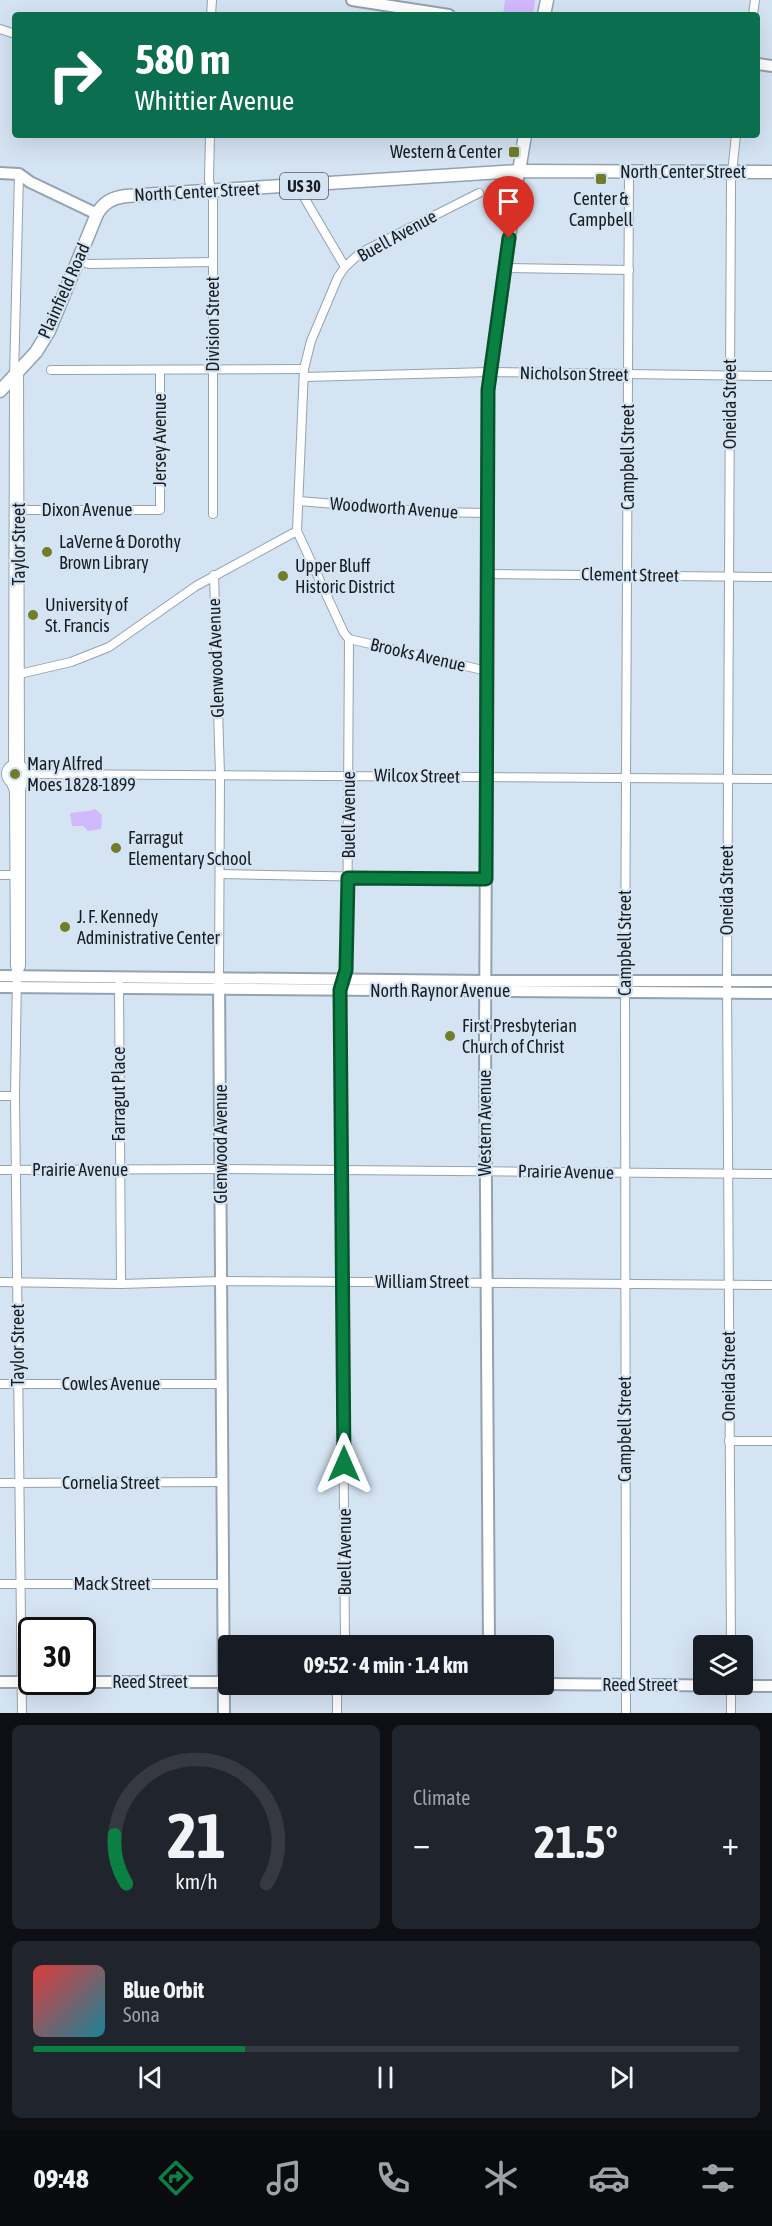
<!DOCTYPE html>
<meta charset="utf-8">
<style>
body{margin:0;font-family:"Asap Condensed",sans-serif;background:#20242c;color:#f1f3f6;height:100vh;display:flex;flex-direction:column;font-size:22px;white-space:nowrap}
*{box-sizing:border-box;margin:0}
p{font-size:20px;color:#9ea1a6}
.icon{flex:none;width:33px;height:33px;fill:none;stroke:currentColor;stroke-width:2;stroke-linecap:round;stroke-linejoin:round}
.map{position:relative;height:1713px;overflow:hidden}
.sheet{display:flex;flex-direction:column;gap:12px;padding:12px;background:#0d0f14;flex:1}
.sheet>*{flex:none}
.banner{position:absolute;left:12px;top:12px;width:748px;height:126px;border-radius:6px;box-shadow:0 6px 24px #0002;background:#0b6e4f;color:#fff;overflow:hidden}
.fabs{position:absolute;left:693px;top:1635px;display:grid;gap:12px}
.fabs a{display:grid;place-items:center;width:60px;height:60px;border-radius:6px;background:#171b24;box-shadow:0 6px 24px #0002;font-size:30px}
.speed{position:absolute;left:18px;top:1617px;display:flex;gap:12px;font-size:30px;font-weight:700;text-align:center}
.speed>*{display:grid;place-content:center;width:78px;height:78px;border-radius:50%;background:#171b24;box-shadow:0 6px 24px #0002;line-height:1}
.speed .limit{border:3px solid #111;border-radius:9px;background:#fff;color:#111}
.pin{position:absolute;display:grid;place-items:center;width:51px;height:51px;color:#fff;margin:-62px -26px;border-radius:50% 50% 50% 0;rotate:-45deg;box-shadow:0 0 6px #0007}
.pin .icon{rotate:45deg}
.me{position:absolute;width:66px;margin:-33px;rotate:0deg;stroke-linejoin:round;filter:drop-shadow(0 0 4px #0008)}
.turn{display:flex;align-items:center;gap:21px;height:126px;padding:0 24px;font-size:27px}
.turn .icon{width:78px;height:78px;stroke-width:2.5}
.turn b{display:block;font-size:42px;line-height:51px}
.big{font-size:45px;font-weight:700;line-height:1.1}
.sheet .widget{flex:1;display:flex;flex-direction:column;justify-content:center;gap:9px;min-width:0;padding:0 21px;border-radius:9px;background:#20242c}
.sheet .dial{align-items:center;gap:0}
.dial svg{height:156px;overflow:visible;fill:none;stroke:#363941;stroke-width:7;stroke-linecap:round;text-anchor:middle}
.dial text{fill:#f1f3f6;stroke:none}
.song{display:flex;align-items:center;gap:18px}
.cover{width:72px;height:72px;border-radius:9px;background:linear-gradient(135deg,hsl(0 70% 55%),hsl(190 70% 35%))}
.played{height:6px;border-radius:3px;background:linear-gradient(90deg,#0b8043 30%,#363941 30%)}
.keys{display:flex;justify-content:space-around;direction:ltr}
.heat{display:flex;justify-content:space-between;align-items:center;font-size:33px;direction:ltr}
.sheet .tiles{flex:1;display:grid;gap:12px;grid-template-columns:1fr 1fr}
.widget:last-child{grid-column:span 2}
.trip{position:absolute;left:218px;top:1635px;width:336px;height:60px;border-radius:6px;background:#171b24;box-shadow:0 6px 24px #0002;font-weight:700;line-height:60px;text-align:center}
.tab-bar{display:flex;height:96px;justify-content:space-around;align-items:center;background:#090b0e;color:#9ea1a6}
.tab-bar .icon{width:42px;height:42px}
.tab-bar .on{color:#0b8043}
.tab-bar b{font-size:27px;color:#f1f3f6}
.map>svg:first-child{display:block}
.green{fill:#d2b9fd}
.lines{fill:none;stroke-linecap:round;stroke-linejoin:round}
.street-casing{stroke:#94a2b0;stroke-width:10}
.secondary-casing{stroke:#94a2b0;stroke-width:14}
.primary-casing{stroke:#94a2b0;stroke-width:15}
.street{stroke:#fff;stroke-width:8}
.secondary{stroke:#fff;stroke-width:10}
.primary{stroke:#fff;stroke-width:12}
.route-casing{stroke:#07532c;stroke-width:15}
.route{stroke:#0b8043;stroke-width:10}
.poi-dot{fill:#717d2a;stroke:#d5e4f3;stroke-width:2}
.labels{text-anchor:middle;stroke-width:4.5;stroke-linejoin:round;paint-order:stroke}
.shield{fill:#d5e4f3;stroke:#505961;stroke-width:1.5}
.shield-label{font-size:16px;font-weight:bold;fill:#171d22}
.poi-label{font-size:18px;fill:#171d22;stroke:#d5e4f3;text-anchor:start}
.street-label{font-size:18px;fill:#171d22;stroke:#d5e4f3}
</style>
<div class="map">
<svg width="772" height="1713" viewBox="0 0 772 1713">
<rect width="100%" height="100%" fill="#d5e4f3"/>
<!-- green -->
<g class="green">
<path d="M505 0H535L533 15H503Z"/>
<path d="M95 809 102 815 101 829 88 831 83 826H72L70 813 89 811Z"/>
</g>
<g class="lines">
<!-- street casing -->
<g class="street-casing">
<g id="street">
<path d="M211 15 212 0"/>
<path d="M753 15 755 0"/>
<path d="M0 29 15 34"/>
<path d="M210 135 209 180 213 200V514"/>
<path d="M298 187 345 267"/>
<path d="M79 261 89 264 213 262"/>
<path d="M504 268 629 270"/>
<path d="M19 369 20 765"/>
<path d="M51 370 304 369"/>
<path d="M304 377 489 372 772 376"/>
<path d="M299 501 430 512 488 513"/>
<path d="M15 510H160V370"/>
<path d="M488 574 772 577"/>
<path d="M214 575 220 775 219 977"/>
<path d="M349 639 487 671"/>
<path d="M15 675 71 662 109 647 196 586 297 531"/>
<circle cx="16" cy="774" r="10"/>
<path d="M13 764 14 378 19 174"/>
<path d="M26 774 772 779"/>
<path d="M11 783 14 791 15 965 17 976 15 1096 22 1713"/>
<path d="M220 874 486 879"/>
<path d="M0 875H15"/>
<path d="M17 975 21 966V790L23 781"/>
<path d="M119 985 121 1284"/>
<path d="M0 1096H15"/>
<path d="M0 1170 221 1169 772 1174"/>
<path d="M0 1282 121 1284 221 1281 772 1285"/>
<path d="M0 1384H222"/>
<path d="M729 1441H772"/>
<path d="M0 1483 223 1482"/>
<path d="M0 1584H224"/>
<path d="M345 1646 340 990 347 970 349 639 344 633 297 531 304 369 311 341 338 277 345 267 360 253 479 193"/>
<path d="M731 1646 727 981 731 182 736 135"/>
<path d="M337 1713V1684"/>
<path d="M626 1713 625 981 629 172"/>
<path d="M731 1713V1684"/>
</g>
</g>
<!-- secondary casing -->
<g class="secondary-casing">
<g id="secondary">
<path d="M352 0 449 15"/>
<path d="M758 64 772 66"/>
<path d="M0 173 19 174 30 182 97 214"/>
<path d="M0 976 485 981H772"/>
<path d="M219 981 224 1713"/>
<path d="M0 987 772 993"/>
<path d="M489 1646 485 1043 488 390 519 171"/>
<path d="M0 1682H228"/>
<path d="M543 1684 772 1686"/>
</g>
</g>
<!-- primary casing -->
<g class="primary-casing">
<g id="primary">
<path d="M544 15 547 0"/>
<path d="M519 171 525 135"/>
<path d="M0 391 36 352 49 331 97 214C104 202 112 198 126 196L519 171 772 172"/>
</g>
</g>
<!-- street -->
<use href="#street" class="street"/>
<!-- secondary -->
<use href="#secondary" class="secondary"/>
<!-- primary -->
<use href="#primary" class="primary"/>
</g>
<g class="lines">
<!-- route casing -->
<g class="route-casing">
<path id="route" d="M344 1464 340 990 346 970 348 878 486 879 488 390 509 238"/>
</g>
<!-- route -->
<use href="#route" class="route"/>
</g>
<!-- markers -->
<g class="poi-dot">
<rect x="508" y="146" width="12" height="12" rx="3"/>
<rect x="595" y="173" width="12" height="12" rx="3"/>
<circle cx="47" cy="552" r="6"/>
<circle cx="283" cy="576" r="6"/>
<circle cx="33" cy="615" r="6"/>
<circle cx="15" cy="774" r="6"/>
<circle cx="116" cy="848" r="6"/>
<circle cx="65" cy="927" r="6"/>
<circle cx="450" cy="1036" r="6"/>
</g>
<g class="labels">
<!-- shield labels -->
<rect class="shield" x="280" y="173" width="48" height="26" rx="4.5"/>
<g class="shield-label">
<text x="304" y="192">US 30</text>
</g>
<!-- poi labels -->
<g class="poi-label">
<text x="502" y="158" text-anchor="end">Western &amp; Center</text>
<text x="601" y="205" text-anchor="middle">Center &amp;<tspan x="601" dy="21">Campbell</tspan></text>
<text x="59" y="548">LaVerne &amp; Dorothy<tspan x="59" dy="21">Brown Library</tspan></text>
<text x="295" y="572">Upper Bluff<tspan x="295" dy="21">Historic District</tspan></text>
<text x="45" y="611">University of<tspan x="45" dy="21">St. Francis</tspan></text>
<text x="27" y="770">Mary Alfred<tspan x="27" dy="21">Moes 1828-1899</tspan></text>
<text x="128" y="844">Farragut<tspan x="128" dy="21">Elementary School</tspan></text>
<text x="77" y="923">J. F. Kennedy<tspan x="77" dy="21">Administrative Center</tspan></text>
<text x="462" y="1032">First Presbyterian<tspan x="462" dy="21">Church of Christ</tspan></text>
</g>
<!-- street labels -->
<g class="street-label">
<text x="683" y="178">North Center Street</text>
<text transform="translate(197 192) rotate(-3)" y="6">North Center Street</text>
<text transform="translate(397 236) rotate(-29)" y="6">Buell Avenue</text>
<text transform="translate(64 291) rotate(-66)" y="6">Plainfield Road</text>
<text transform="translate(213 324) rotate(-90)" y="6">Division Street</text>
<text transform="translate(574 374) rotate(1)" y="6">Nicholson Street</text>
<text transform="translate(730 404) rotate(-90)" y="6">Oneida Street</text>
<text transform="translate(160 440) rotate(-90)" y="6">Jersey Avenue</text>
<text transform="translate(628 457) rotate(-90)" y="6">Campbell Street</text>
<text transform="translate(394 508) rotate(4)" y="6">Woodworth Avenue</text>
<text x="87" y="516">Dixon Avenue</text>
<text transform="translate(19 544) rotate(-90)" y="6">Taylor Street</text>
<text transform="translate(630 575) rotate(1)" y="6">Clement Street</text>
<text transform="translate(418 655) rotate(13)" y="6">Brooks Avenue</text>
<text transform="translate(216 658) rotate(-92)" y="6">Glenwood Avenue</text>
<text transform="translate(417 776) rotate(1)" y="6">Wilcox Street</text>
<text transform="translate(349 815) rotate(-90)" y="6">Buell Avenue</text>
<text transform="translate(727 890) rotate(-90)" y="6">Oneida Street</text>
<text transform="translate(625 943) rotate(-90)" y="6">Campbell Street</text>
<text x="440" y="997">North Raynor Avenue</text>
<text transform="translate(119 1094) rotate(-90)" y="6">Farragut Place</text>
<text transform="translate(485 1123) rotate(-90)" y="6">Western Avenue</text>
<text transform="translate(221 1144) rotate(-90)" y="6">Glenwood Avenue</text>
<text x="80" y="1176">Prairie Avenue</text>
<text transform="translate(566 1172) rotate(1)" y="6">Prairie Avenue</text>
<text x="422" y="1288">William Street</text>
<text transform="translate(18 1345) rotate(-90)" y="6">Taylor Street</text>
<text transform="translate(729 1376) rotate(-90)" y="6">Oneida Street</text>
<text x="111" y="1390">Cowles Avenue</text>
<text transform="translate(625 1429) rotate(-90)" y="6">Campbell Street</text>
<text x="111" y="1489">Cornelia Street</text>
<text transform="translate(345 1552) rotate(-90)" y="6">Buell Avenue</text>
<text x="112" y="1590">Mack Street</text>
<text x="150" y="1688">Reed Street</text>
<text x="640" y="1691">Reed Street</text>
</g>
</g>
</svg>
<div class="fabs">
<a><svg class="icon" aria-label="layers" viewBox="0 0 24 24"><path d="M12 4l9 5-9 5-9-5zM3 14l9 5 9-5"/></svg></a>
</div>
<div class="speed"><div class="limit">30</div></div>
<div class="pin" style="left:509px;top:238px;background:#d93025"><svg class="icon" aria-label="arrive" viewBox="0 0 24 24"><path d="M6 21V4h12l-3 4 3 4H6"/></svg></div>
<svg class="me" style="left:344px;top:1464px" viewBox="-20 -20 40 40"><path d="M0-17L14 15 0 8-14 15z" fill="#0b8043" stroke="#fff" stroke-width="4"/></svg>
<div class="trip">09:52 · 4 min · 1.4 km</div>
<div class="banner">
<div class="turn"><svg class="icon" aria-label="right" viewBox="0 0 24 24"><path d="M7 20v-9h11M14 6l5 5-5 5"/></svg><div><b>580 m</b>Whittier Avenue</div></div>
</div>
</div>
<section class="sheet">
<div class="tiles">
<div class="widget dial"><svg viewBox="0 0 100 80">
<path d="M14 69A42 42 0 1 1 86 69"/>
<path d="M14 69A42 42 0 0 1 8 44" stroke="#0b8043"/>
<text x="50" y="56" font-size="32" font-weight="700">21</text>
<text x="50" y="72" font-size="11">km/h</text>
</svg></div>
<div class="widget"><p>Climate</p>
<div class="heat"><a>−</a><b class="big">21.5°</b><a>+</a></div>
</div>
<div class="widget">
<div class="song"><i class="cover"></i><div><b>Blue Orbit</b><p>Sona</p></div></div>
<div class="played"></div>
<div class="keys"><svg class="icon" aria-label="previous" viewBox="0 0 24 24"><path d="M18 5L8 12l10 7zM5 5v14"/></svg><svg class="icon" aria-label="pause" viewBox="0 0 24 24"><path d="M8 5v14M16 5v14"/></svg><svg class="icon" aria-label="next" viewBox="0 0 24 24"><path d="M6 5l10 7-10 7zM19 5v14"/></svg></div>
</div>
</div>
</section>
<nav class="tab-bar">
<b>09:48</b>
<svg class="icon on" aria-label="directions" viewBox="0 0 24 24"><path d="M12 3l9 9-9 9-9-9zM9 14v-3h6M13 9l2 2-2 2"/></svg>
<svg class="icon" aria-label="music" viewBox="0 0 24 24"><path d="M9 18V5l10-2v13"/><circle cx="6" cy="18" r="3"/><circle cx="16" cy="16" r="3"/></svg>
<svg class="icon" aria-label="phone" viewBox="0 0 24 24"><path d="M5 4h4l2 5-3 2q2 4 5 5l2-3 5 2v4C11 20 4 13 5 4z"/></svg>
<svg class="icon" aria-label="climate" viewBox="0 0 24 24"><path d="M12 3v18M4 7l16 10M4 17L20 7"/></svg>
<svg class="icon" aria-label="car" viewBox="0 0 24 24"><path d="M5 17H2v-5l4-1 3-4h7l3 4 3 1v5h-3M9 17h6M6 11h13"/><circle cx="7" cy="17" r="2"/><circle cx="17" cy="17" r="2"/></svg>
<svg class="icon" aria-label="filters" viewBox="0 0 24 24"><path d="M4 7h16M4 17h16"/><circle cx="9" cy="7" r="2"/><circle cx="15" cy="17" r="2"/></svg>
</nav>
